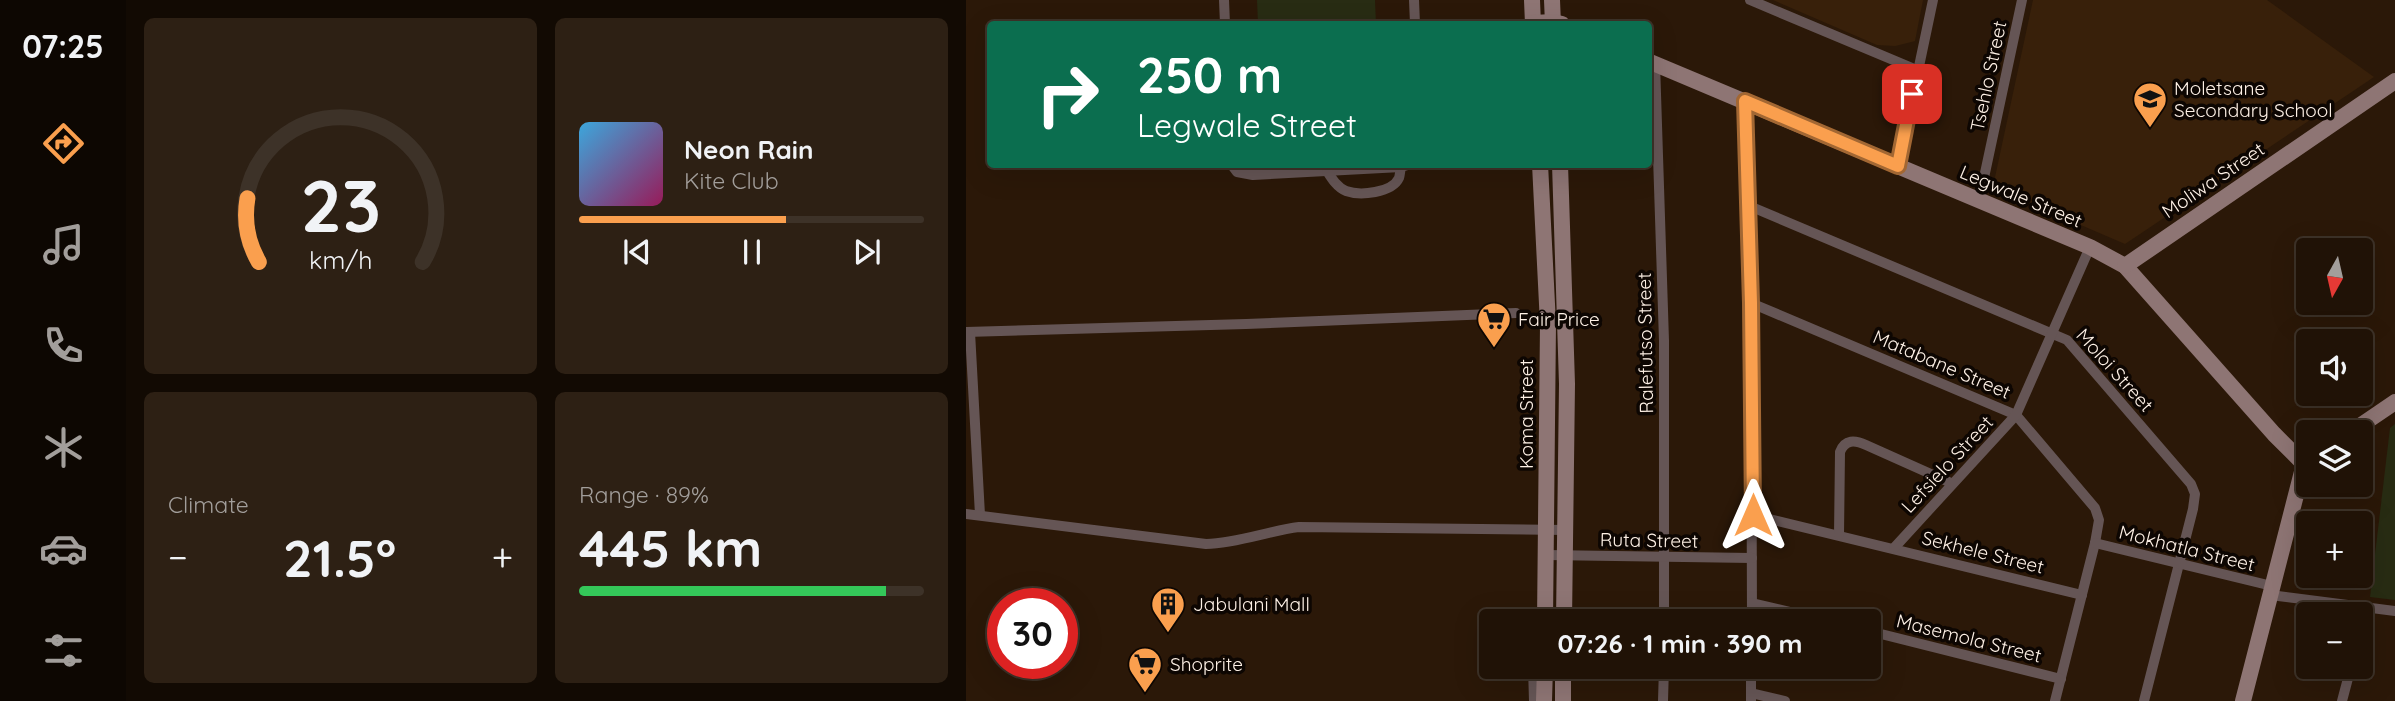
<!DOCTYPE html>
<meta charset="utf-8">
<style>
body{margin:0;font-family:Quicksand,sans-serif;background:#2d2014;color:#f1f3f6;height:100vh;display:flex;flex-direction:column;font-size:26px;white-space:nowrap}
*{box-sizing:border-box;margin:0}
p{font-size:23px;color:#a29e9b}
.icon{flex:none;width:38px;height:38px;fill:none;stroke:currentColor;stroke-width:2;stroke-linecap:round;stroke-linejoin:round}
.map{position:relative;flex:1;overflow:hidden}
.panel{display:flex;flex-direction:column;gap:18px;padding:18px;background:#120a03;width:840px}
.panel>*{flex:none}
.banner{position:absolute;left:21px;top:21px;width:665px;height:147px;border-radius:7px;box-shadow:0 7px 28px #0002,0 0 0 2px #3d3228;background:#0b6e4f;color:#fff;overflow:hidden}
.needle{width:46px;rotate:188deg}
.fabs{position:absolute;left:1330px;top:238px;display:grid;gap:14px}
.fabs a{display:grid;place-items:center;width:77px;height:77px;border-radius:7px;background:#201206;box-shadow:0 7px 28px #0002,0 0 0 2px #3d3228;font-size:35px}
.speed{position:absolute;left:21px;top:588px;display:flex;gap:14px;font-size:35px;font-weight:700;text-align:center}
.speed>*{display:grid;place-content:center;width:91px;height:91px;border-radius:50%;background:#201206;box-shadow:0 7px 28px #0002,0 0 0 2px #3d3228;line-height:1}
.speed .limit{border:10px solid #d22;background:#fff;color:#111}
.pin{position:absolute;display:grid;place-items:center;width:60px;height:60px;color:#fff;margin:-30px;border-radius:14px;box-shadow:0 4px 10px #0006}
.me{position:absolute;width:77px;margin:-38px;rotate:0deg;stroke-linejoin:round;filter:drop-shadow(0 0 5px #0008)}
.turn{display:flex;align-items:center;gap:24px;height:147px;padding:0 35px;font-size:32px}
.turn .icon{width:91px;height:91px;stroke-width:2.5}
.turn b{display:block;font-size:49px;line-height:60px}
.big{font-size:52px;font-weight:800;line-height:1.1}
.panel .card{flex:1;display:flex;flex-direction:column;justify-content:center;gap:10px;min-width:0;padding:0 24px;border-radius:10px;background:#2d2014}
.panel .dial{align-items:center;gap:0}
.dial svg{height:182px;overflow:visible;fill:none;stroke:#3d3228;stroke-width:7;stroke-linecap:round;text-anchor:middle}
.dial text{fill:#f1f3f6;stroke:none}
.song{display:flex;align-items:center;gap:21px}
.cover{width:84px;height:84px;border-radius:10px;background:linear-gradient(135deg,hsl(200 70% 55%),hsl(330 70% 35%))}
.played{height:7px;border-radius:4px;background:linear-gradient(90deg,#fa9f4e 60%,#3d3228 60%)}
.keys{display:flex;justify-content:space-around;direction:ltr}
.heat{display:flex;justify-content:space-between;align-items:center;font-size:38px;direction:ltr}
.charge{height:10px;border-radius:5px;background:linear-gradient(90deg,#34c759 89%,#3d3228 0)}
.panel .tiles{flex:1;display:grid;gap:18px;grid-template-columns:repeat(2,1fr)}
.trip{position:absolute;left:513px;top:609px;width:402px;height:70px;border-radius:7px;background:#201206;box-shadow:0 7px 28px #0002,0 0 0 2px #3d3228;font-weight:800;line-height:70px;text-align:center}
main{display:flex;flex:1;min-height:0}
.menu{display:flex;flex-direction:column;width:126px;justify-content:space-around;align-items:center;background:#0d0702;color:#a29e9b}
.menu .icon{width:49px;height:49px}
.menu .active{color:#fa9f4e}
.menu b{font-size:32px;color:#f1f3f6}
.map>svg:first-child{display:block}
.built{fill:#38200a}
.green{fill:#282c13}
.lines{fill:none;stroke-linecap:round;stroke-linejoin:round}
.street{stroke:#655555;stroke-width:10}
.secondary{stroke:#8e7574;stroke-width:16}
.route-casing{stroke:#a26733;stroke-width:18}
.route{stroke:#fa9f4e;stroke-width:12}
.labels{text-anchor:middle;stroke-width:7;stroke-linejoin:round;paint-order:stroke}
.street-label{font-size:19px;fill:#fef1e6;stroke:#0d0602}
.poi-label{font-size:19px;fill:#fef1e6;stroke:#0d0602;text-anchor:start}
</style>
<main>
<nav class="menu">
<b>07:25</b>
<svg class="icon active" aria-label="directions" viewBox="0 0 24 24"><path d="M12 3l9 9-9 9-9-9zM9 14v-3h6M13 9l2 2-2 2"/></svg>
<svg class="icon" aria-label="music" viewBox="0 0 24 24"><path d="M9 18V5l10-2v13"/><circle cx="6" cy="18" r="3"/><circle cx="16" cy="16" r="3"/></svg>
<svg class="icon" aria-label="phone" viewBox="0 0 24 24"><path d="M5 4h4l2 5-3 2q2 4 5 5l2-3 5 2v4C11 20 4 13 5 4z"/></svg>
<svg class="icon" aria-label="climate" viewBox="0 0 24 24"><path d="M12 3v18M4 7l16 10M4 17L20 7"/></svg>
<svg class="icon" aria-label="car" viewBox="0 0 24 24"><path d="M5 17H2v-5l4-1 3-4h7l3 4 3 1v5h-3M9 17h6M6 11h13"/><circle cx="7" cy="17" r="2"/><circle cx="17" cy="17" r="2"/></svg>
<svg class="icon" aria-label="filters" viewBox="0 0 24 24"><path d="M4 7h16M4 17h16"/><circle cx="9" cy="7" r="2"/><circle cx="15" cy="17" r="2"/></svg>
</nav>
<section class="panel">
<div class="tiles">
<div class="card dial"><svg viewBox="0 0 100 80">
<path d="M14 69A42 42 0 1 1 86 69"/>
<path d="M14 69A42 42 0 0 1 9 41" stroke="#fa9f4e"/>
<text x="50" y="56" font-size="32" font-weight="700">23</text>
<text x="50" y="72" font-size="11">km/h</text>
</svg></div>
<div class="card">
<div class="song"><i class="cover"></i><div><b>Neon Rain</b><p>Kite Club</p></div></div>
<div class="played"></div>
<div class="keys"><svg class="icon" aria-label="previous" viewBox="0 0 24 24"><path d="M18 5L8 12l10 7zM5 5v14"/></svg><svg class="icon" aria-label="pause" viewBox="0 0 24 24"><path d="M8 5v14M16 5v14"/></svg><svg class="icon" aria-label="next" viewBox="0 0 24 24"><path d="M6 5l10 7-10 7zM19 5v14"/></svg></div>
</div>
<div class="card"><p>Climate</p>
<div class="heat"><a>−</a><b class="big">21.5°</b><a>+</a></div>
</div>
<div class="card"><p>Range · 89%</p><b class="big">445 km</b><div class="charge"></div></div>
</div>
</section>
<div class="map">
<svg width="1429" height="701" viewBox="0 0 1429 701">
<rect width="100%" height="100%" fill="#2b1808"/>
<!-- built -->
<g class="built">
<path d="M807 0H957L949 41 929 46 911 45Z"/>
<path d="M1067 0H1301L1408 77 1159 244 1031 189 1028 182Z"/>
</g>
<!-- green -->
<g class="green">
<path d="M291 0H409L410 24H292Z"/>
<path d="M1429 424V600L1404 597 1424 428Z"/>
</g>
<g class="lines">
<!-- street -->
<g class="street">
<path d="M258 0 259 24"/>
<path d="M448 0 449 24"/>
<path d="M784 0 951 70"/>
<path d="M689 63 698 341V621"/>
<path d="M779 101 785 303 786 621"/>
<path d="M265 164 271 172 287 175 435 167 445 164"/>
<path d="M932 166 967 0"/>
<path d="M361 171C366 179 371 187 380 191 394 196 426 193 433 178 434 175 434 171 435 167"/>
<path d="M1013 201 1056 0"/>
<path d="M781 205 1101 340 1225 484 1229 494 1227 509 1178 701"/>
<path d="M785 303 1050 415 1129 508 1133 520 1129 543 1089 701"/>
<path d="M0 332 280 324 550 313"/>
<path d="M4 332 14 515"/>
<path d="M0 514 240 544C272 543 302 531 333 527L599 530"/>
<path d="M787 515 1116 595"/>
<path d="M873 535 874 452C879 439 889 440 900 445L985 483"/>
<path d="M1129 543 1306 586"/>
<path d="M928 548 1050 415 1124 247"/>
<path d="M580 555 786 558"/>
<path d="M1304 595 1429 611"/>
<path d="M786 603 862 621"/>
<path d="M1395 628 1400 608"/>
<path d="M903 631 1095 679"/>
<path d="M567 667 568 701"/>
<path d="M785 693 819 701"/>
<path d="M697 701 698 667"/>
<path d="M785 701V667"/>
<path d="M1376 701 1385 667"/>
</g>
<!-- secondary -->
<g class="secondary">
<path d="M566 0 567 24"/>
<path d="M586 0 587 24"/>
<path d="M567 23 587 22 596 24"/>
<path d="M682 61 1124 247 1159 266 1308 434 1338 464"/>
<path d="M574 164 582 324 579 621"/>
<path d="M594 164 601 384 598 621"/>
<path d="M1159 266 1429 81"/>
<path d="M1385 432 1429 402"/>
<path d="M578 701 579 667"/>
<path d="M597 701V667"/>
<path d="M1277 701 1338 464"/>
</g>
</g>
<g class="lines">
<!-- route casing -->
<g class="route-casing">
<path id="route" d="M787 515 785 303 779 101 932 166 946 94"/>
</g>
<!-- route -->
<use href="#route" class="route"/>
</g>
<!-- icons -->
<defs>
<g id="school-pin" transform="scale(1.75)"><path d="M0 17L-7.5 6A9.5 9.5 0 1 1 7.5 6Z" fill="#fa9f4e" stroke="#0d0602"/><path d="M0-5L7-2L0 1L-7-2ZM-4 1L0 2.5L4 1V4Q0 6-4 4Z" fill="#111"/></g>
<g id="supermarket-pin" transform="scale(1.75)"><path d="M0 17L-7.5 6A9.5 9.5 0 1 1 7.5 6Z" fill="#fa9f4e" stroke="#0d0602"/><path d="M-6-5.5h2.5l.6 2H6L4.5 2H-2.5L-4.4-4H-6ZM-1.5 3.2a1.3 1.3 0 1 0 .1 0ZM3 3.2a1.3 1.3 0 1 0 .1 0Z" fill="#111"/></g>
<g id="building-pin" transform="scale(1.75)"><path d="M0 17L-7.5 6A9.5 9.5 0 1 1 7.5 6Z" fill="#fa9f4e" stroke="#0d0602"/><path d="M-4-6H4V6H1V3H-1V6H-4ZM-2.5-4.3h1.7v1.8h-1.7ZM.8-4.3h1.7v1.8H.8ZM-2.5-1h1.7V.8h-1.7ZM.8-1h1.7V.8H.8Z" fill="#111"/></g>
</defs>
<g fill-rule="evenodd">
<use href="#school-pin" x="1184" y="99"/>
<use href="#supermarket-pin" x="528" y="319"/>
<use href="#building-pin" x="202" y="604"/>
<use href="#supermarket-pin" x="179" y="664"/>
</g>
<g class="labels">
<!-- street labels -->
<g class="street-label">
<text transform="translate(1022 76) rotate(-78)" y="7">Tsehlo Street</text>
<text transform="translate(1247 180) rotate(-34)" y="7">Moliwa Street</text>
<text transform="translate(1055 196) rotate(23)" y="7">Legwale Street</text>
<text transform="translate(679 343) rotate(-91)" y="7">Ralefutso Street</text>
<text transform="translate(976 364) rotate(23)" y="7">Matabane Street</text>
<text transform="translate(1149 370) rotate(48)" y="7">Moloi Street</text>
<text transform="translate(560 414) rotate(-90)" y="7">Koma Street</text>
<text transform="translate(981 464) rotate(-47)" y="7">Lefsielo Street</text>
<text transform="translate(683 540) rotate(1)" y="7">Ruta Street</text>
<text transform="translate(1221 548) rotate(14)" y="7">Mokhatla Street</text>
<text transform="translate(1017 552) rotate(14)" y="7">Sekhele Street</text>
<text transform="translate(1003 638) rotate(14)" y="7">Masemola Street</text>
</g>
<!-- poi labels -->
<g class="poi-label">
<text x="1208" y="95">Moletsane<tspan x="1208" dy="22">Secondary School</tspan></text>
<text x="552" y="326">Fair Price</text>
<text x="227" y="611">Jabulani Mall</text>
<text x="204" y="671">Shoprite</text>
</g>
</g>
</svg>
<div class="fabs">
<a><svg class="needle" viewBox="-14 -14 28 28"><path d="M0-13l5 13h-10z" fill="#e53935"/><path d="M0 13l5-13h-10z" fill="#a29e9b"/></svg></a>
<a><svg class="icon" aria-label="sound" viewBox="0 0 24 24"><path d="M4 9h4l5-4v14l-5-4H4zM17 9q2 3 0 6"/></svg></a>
<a><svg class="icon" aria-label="layers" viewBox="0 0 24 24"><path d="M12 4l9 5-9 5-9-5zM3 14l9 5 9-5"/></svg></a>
<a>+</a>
<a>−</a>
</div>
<div class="speed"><div class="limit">30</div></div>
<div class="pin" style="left:946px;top:94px;background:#d93025"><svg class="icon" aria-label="arrive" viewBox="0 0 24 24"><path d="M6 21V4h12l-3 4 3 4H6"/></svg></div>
<svg class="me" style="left:787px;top:515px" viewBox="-20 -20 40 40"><path d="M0-17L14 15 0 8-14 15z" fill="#fa9f4e" stroke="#fff" stroke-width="4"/></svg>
<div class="trip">07:26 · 1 min · 390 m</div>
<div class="banner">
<div class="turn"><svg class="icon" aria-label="right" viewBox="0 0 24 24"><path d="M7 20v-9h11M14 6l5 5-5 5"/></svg><div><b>250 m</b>Legwale Street</div></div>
</div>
</div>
</main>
